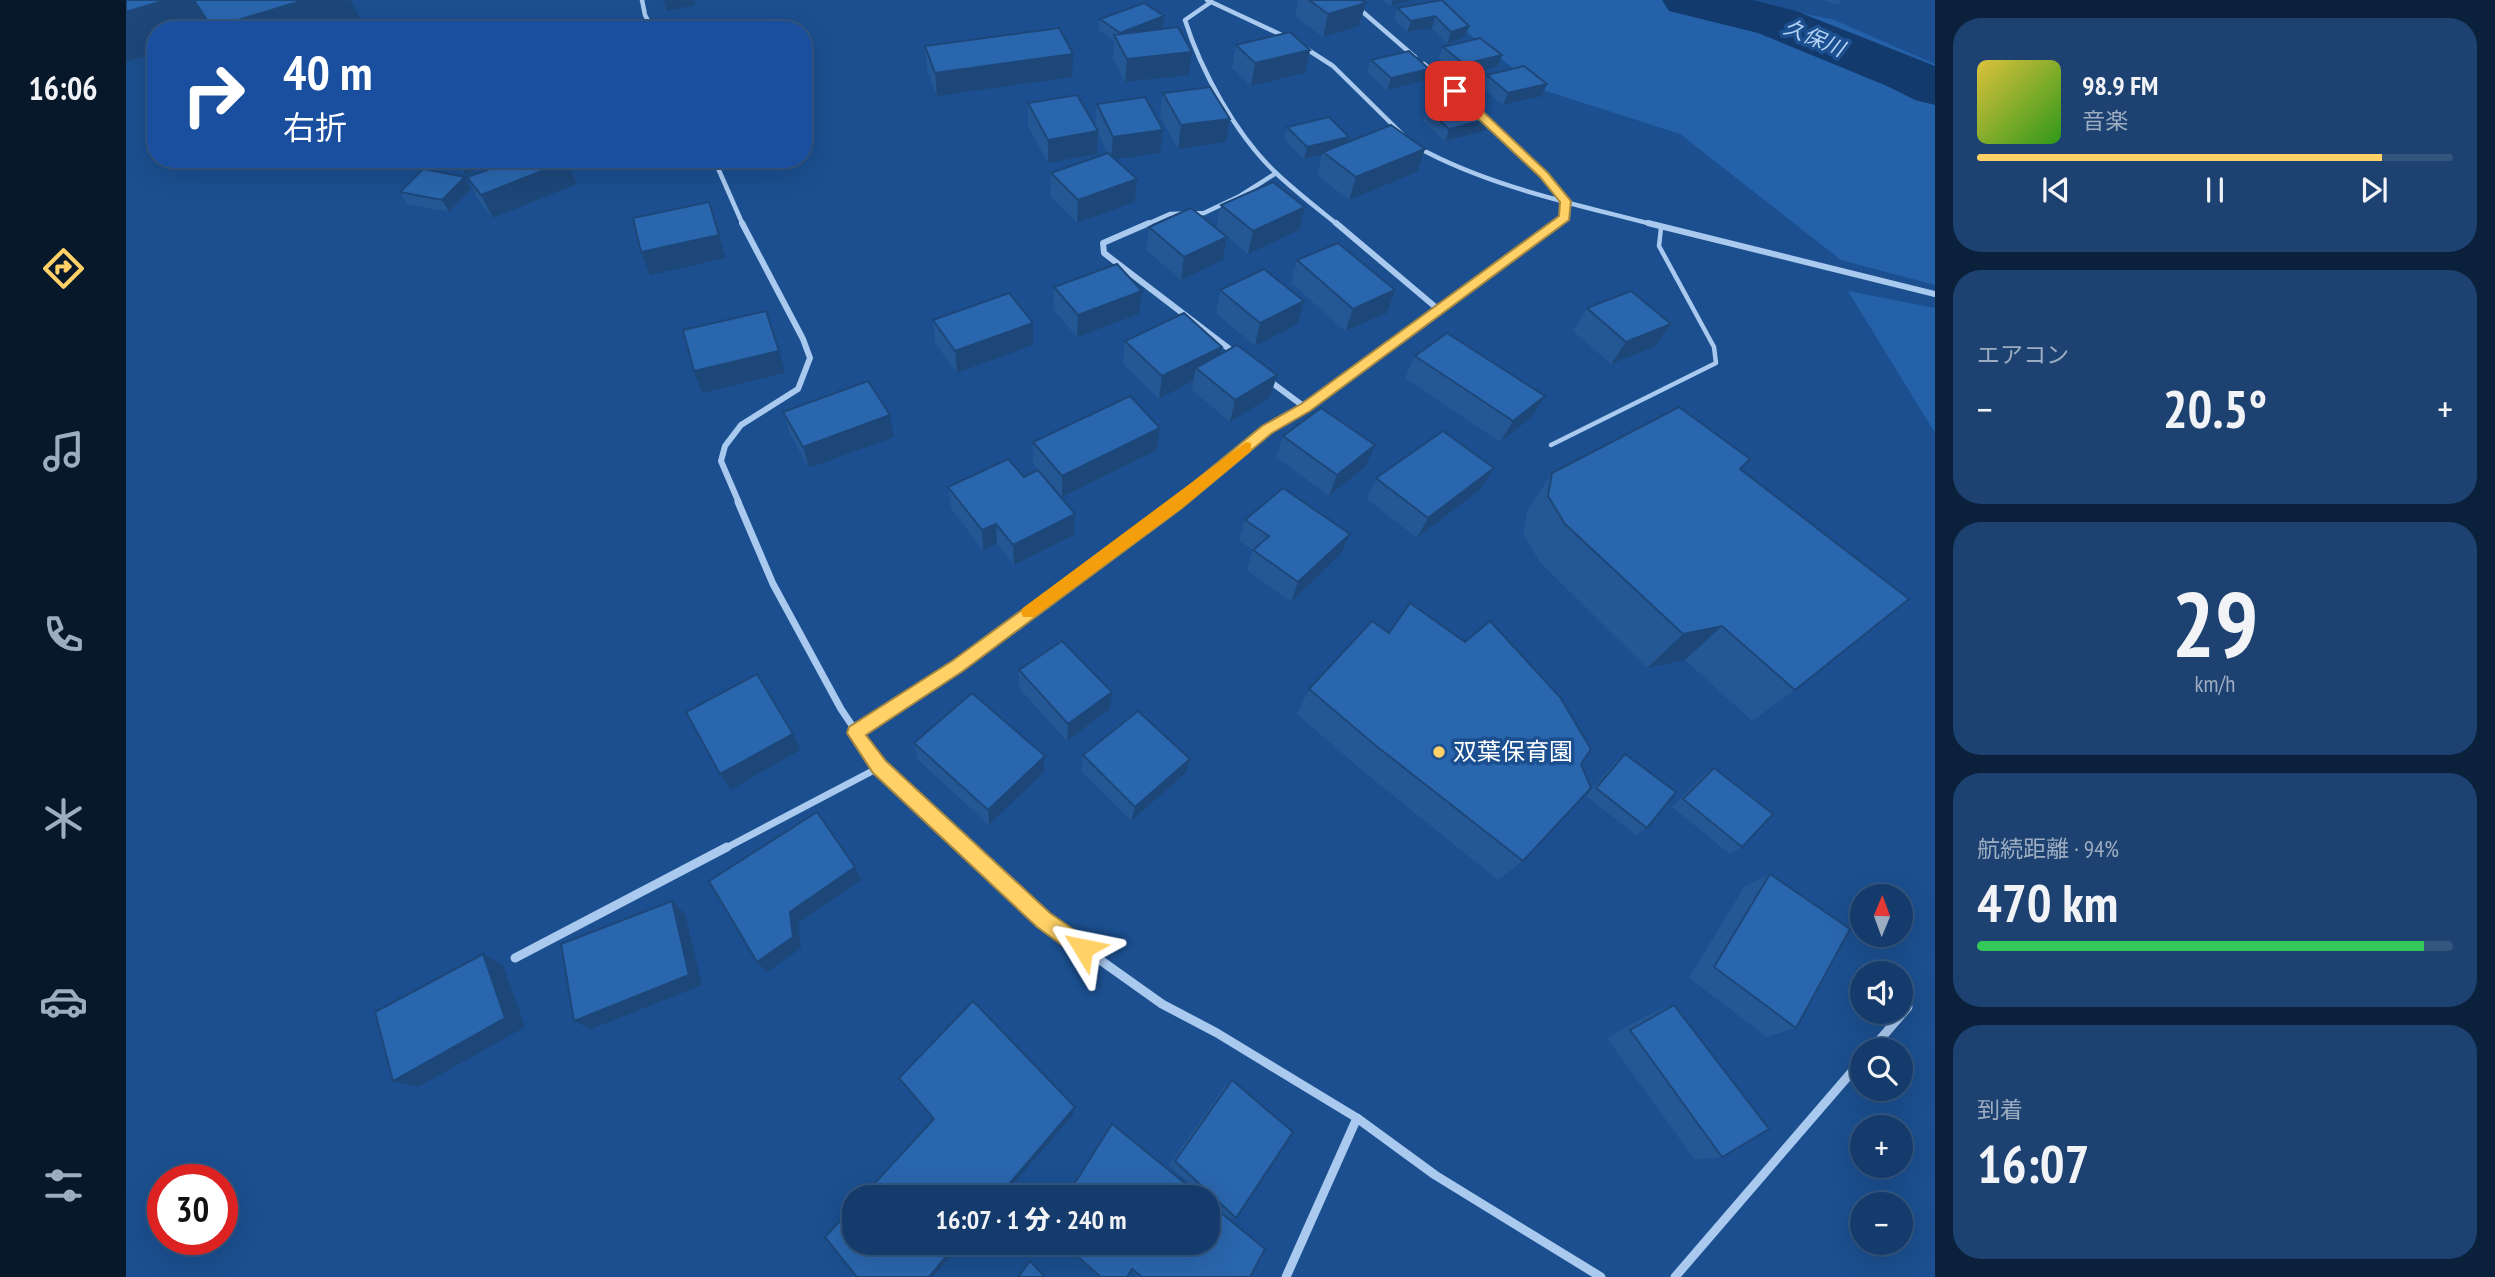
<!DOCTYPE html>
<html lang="ja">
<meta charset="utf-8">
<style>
body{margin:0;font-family:"PT Sans Narrow","Noto Sans JP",sans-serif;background:#1d4271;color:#f1f3f6;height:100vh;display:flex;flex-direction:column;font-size:26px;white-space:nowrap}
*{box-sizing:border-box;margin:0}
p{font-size:23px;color:#9dadc1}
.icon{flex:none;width:38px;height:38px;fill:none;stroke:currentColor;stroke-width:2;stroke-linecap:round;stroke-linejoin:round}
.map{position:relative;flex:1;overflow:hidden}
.panel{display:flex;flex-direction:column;gap:18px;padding:18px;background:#0b203b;width:560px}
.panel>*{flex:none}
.guide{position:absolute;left:21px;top:21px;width:665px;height:147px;border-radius:28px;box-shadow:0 7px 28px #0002,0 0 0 2px #33557e;background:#1a4fa0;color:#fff;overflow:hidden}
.needle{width:46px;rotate:1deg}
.buttons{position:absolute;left:1724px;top:884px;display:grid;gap:14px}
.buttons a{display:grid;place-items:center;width:63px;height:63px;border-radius:50%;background:#143b6b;box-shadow:0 7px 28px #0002,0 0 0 2px #33557e;font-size:35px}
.speed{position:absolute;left:21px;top:1164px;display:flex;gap:14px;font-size:35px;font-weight:700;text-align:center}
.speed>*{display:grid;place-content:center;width:91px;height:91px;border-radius:50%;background:#143b6b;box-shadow:0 7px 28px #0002,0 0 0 2px #33557e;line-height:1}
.speed .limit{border:10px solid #d22;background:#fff;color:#111}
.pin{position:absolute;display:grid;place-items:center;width:60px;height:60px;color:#fff;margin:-30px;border-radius:14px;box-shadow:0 4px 10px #0006}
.me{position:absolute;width:77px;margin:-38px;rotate:305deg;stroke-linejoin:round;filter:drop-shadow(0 0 5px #0008)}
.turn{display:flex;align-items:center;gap:24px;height:147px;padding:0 21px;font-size:32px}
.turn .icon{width:91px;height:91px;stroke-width:2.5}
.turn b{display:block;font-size:49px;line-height:60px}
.big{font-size:52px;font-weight:800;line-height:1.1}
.panel .tile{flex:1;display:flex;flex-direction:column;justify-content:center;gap:10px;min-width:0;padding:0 24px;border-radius:28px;background:#1d4271}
.panel .dial{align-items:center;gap:0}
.dial b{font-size:91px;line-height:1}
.song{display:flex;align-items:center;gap:21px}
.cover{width:84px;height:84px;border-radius:10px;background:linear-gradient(135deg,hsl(50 70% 55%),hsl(110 70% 35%))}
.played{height:7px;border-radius:4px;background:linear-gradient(90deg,#ffd166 85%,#33557e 85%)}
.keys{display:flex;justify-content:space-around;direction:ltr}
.heat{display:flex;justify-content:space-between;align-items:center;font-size:38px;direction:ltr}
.charge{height:10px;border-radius:5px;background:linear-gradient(90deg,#34c759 94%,#33557e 0)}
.trip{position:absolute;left:716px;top:1185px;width:378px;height:70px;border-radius:28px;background:#143b6b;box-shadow:0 7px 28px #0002,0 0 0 2px #33557e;font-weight:800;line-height:70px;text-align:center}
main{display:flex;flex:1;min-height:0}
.menu{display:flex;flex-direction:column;width:126px;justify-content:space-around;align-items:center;background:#08182b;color:#9dadc1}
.menu .icon{width:49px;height:49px}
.menu .selected{color:#ffd166}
.menu b{font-size:32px;color:#f1f3f6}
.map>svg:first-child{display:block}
.green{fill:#2461a8}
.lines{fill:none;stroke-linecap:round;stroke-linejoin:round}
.river{fill:#123a6d;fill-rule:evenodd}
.lane{stroke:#a9c9ee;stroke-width:4.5}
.street-far3{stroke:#a9c9ee;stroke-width:4.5}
.street-far2{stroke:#a9c9ee;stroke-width:6}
.street-far1{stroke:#a9c9ee;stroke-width:7}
.street{stroke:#a9c9ee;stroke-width:9}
.wall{fill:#245895}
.shaded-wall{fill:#1d4779}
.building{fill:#2a66ad;stroke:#1d4779;stroke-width:2}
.route{fill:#ffd166;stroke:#a68842;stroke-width:2}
.slow{fill:#f59e0b}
.poi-dot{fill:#ffd166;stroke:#1b4f8f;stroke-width:2.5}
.labels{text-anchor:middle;stroke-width:7;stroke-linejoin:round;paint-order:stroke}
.far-water-label{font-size:21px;font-style:italic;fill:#b5d3f5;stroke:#1b4f8f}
.poi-label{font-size:24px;fill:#fff;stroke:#1b4f8f;text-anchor:start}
</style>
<main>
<nav class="menu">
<b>16:06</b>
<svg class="icon selected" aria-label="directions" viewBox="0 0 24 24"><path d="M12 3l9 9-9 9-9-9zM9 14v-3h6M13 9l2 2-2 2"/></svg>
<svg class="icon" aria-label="music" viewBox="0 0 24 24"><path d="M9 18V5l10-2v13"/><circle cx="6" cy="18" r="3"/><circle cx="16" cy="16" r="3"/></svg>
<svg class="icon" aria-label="phone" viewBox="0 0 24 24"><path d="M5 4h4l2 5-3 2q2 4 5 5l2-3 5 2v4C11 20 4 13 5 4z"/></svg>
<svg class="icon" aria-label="climate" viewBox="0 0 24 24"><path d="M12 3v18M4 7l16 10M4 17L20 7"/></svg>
<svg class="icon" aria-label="car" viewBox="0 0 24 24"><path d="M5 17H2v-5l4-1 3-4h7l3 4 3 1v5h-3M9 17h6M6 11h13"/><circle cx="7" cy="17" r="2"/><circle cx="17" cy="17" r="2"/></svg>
<svg class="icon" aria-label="filters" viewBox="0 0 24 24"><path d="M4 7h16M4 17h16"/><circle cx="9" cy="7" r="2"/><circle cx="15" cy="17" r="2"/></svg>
</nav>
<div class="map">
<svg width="1809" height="1277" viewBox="0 0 1809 1277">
<rect width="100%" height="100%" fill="#1b4f8f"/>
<!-- green -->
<g class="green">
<path d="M1314 0H1604L1706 19 1809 64V285L1715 260 1554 134 1414 89 1343 34Z"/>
<path d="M1722 291 1809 308V433Z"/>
</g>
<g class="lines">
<!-- river -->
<path class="river" d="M1536 0H1627L1670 11 1809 66V105L1789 100 1761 86 1632 33 1543 11Z"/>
<!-- lane -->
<path class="lane" d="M1425 445 1590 363 1588 347 1533 246 1535 228"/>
<!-- street-far3 -->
<g class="street-far3">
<path d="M516 0 519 15 527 30"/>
<path d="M1081 0 1162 38"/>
<path d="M1223 0 1289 57"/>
<path d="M1085 2 1059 20C1075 71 1110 135 1150 173 1169 191 1191 208 1212 225"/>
<path d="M1176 46 1207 66 1277 135"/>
<path d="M1298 64 1345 104"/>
<path d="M1356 115 1394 150 1440 201 1439 217 1428 225"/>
<path d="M1291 147C1364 187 1449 204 1529 225"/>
<path d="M588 159 617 225"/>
<path d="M1019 225 1044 214 1078 213 1114 196 1150 173"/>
</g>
<!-- street-far2 -->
<g class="street-far2">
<path d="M1023 223 977 243 978 253 1110 354"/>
<path d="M1210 223 1313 310"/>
<path d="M1522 223 1809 294"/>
<path d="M1141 379 1180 408"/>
<path d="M613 503 595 461 599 446 615 425 672 389 684 358 677 339 616 223"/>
<path d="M1052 503 1141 430 1180 408 1431 223"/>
</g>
<!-- street-far1 -->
<g class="street-far1">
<path d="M612 502 647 584 715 709 754 767 842 849"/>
<path d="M729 733 832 666 1054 502"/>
<path d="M598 849 754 767"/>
</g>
<!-- street -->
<g class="street">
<path d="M840 847 918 920 1036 1004 1091 1033 1231 1118 1160 1277"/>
<path d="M389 958 601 847"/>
<path d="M1745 1050 1782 1007"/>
<path d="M1231 1118 1309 1175 1475 1277"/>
<path d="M1549 1277 1736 1060"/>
</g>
</g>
<!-- wall -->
<g class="wall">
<path d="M1172 0H1235L1240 3 1233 26 1197 37 1169 16Z"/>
<path d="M1256 0H1287L1265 6Z"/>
<path d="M1316 0 1343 26 1339 37 1321 44 1306 28 1281 32 1268 19 1271 8Z"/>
<path d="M1696 0H1716L1712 5Z"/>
<path d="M1038 16 1037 28 1032 30 1063 75 999 82 987 58 988 41 973 30 974 19Z"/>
<path d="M1110 45 1184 50 1179 73 1125 86 1106 68Z"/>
<path d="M799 46 946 77 811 96 801 69Z"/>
<path d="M1317 47 1371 67 1334 76 1313 58Z"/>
<path d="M1245 60 1303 69 1300 80 1261 90 1241 72Z"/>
<path d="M1361 75 1416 96 1377 105 1356 87Z"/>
<path d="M1037 93 1104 119 1100 142 1052 149 1034 116Z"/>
<path d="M902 103 969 126 971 104 1034 153 990 159 1011 179 1009 202 951 223 924 196 925 173 982 153 972 133 971 154 922 163 902 126Z"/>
<path d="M1301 109 1358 131 1319 141 1297 121Z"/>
<path d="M1161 127 1223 137 1221 142 1291 172 1223 200 1191 175 1196 155 1178 159 1158 139Z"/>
<path d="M320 159H440L451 184 367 218 353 201 341 177 364 169V164L339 175 323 164Z"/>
<path d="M345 189 323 212 281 204 274 192Z"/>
<path d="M1095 205 1173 230 1122 254 1101 237 1097 260 1055 280 1020 250 1023 227 1090 228Z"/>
<path d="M1171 260 1269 290 1261 313 1219 331 1165 283Z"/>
<path d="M928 287 1013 314 951 337 927 309Z"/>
<path d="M1094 290 1172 324 1129 346 1090 313Z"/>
<path d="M1461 308 1545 324 1530 346 1485 364 1447 331Z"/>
<path d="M807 320 907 323V345L831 373 809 343Z"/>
<path d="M999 341 1096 347 1094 354 1151 375 1144 397 1104 422 1066 390 1067 381 1033 399 997 364Z"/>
<path d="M1289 356 1419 396 1406 417 1374 442 1279 378Z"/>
<path d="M657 412 768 437 683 468 664 434Z"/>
<path d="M1034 428 1031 450 936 497 907 463V442Z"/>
<path d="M1157 436 1239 467 1203 496 1150 457Z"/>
<path d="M1614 469 1669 690 1626 721 1559 660 1521 668 1413 561 1397 533 1401 511 1426 473Z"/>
<path d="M898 477 949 514 948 535 888 565 871 544 857 551 825 508 822 487Z"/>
<path d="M1250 478 1355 489 1291 538 1241 499Z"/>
<path d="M1119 520 1224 534 1215 554 1165 602 1121 570 1127 550 1113 541Z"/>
<path d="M1263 633 1339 642 1455 764 1397 861 1372 880 1233 768 1171 714 1183 689Z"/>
<path d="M893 670 984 709 941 741 893 688Z"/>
<path d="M788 743 919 756 918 772 863 825 792 760Z"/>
<path d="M1499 754 1521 828 1510 835 1460 796 1489 762Z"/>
<path d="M957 755 1059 774 1005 821 955 771Z"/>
<path d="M1588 768 1616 847 1604 854 1546 807 1577 776Z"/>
<path d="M1644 874 1670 1028 1641 1037 1563 978 1618 887Z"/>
<path d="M1548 1005 1596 1157 1569 1160 1481 1038 1524 1014Z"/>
<path d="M1106 1080 1110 1218 1102 1219 1124 1277H1012L1005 1271 1001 1277H973L934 1242H1082L1096 1213 1082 1200V1197H1078L1043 1165 1099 1086Z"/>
</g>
<!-- shaded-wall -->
<g class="shaded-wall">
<path d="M30 0H68L88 30H30V53L0 62V12Z"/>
<path d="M178 0H224L240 29 88 30 86 28Z"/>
<path d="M537 0H568L569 5 541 11Z"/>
<path d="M1267 0H1287L1265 6Z"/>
<path d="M1240 3 1233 26 1197 37 1202 14Z"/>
<path d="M1038 16 1037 28 993 44 994 33Z"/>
<path d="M1309 16 1306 28 1281 32 1285 21Z"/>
<path d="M1343 26 1339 37 1321 44 1325 32Z"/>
<path d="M1184 50 1179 73 1125 86 1129 63Z"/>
<path d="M1066 52 1063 75 999 82 1001 59Z"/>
<path d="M947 54 946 77 811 96 809 73Z"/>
<path d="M1376 55 1371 67 1334 76 1338 64Z"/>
<path d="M1303 69 1300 80 1261 90 1265 78Z"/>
<path d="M1421 84 1416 96 1377 105 1382 93Z"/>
<path d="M677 95 680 111H677Z"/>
<path d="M1104 119 1100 142 1052 149 1055 125Z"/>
<path d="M1363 119 1358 131 1319 141 1323 129Z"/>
<path d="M1037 130 1034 153 985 160 987 137Z"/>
<path d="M972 131 971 154 922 163V140Z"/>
<path d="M1223 137 1219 149 1197 152 1196 155 1178 159 1181 147Z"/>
<path d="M1299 149 1291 172 1223 200 1230 177Z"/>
<path d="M331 159H373L339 175Z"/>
<path d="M441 161 451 184 367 218 355 195Z"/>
<path d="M339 177 345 189 323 212 316 200Z"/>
<path d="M1011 179 1009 202 951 223 952 200Z"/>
<path d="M1179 207 1173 230 1122 254 1127 231Z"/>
<path d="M593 235 600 258 524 275 515 252Z"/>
<path d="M1101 237 1097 260 1055 280 1058 257Z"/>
<path d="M1269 290 1261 313 1219 331 1227 309Z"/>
<path d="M1016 291 1013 314 951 337 952 315Z"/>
<path d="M1178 301 1172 324 1129 346 1134 323Z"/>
<path d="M907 323V345L831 373 829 351Z"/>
<path d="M1545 324 1530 346 1485 364 1500 342Z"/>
<path d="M1096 347 1091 369 1070 368 1067 381 1033 399 1036 376Z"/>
<path d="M653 351 659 373 576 393 568 371Z"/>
<path d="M1151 375 1144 397 1104 422 1109 400Z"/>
<path d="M1419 396 1406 417 1374 442 1387 421Z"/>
<path d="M764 415 768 437 683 468 677 447Z"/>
<path d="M1034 428 1031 450 936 497V476Z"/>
<path d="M1249 445 1239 467 1203 496 1211 475Z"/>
<path d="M1368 468 1355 489 1291 538 1302 518Z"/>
<path d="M949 514 948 535 888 565 887 545Z"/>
<path d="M870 524 871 544 857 551 856 530Z"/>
<path d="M1224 534 1215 554 1165 602 1172 582Z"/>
<path d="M1596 626 1559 660 1521 668 1557 634Z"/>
<path d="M986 692 984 709 941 741 942 724Z"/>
<path d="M667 734 674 750 604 790 594 774Z"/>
<path d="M919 756 918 772 863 825 862 810Z"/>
<path d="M1064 759 1059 774 1005 821 1009 807Z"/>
<path d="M729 867 735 880 672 923 675 948 641 972 631 962 664 912Z"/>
<path d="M546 901 559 914 576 985 465 1029 448 1021Z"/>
<path d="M357 954 377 965 399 1027 292 1087 267 1081Z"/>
<path d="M949 1107 947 1115 876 1197H872Z"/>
<path d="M832 1242H837L807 1277H803Z"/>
</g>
<!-- building -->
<g class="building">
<path d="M0 0H40L0 12Z"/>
<path d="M68 0H178L86 28Z"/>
<path d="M1183 0H1235L1240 3 1202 14Z"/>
<path d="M1316 0 1343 26 1325 32 1309 16 1285 21 1271 8Z"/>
<path d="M1018 3 1038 16 994 33 974 19Z"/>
<path d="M621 26 624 30H607Z"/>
<path d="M1052 27 1066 52 1001 59 988 35Z"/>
<path d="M933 28 947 54 809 73 799 46Z"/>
<path d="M1164 32 1184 50 1129 63 1110 45Z"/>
<path d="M1354 38 1376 55 1338 64 1317 47Z"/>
<path d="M1283 51 1303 69 1265 78 1245 60Z"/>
<path d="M1398 66 1421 84 1382 93 1361 75Z"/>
<path d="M1084 87 1104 119 1055 125 1037 93Z"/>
<path d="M951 95 972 131 922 140 902 103Z"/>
<path d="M1019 97 1037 130 987 137 971 104Z"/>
<path d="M1341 99 1363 119 1323 129 1301 109Z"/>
<path d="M1203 117 1223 137 1181 147 1161 127Z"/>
<path d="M1265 125 1299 149 1230 177 1197 152Z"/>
<path d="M982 153 1011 179 952 200 925 173Z"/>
<path d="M364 159H440L441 161 355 195 341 177 364 169Z"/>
<path d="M297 169 339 177 316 200 274 192Z"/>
<path d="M1147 182 1179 207 1127 231 1095 205Z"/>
<path d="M583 202 593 235 515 252 507 218Z"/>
<path d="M1065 208 1101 237 1058 257 1023 227Z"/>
<path d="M1212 243 1269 290 1227 309 1171 260Z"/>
<path d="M991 264 1016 291 952 315 928 287Z"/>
<path d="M1138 269 1178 301 1134 323 1094 290Z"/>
<path d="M1505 291 1545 324 1500 342 1461 308Z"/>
<path d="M883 293 907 323 829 351 807 320Z"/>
<path d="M640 311 653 351 568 371 557 330Z"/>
<path d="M1058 313 1096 347 1036 376 999 341Z"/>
<path d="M1321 333 1419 396 1387 421 1289 356Z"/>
<path d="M1111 345 1151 375 1109 400 1070 368Z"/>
<path d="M742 381 764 415 677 447 657 412Z"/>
<path d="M1004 396 1034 428 936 476 907 442Z"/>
<path d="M1553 407 1624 459 1614 469 1783 599 1669 690 1596 626 1557 634 1439 524 1422 496 1426 473Z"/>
<path d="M1195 408 1249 445 1211 475 1157 436Z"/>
<path d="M1317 431 1368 468 1302 518 1250 478Z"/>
<path d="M882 459 898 477 912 470 949 514 887 545 870 524 856 530 822 487Z"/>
<path d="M1157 488 1224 534 1172 582 1127 550 1143 536 1119 520Z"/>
<path d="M1284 603 1339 642 1364 621 1434 697 1465 749 1455 764 1465 788 1397 861 1249 745 1183 689 1246 621 1263 633Z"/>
<path d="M936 641 986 692 942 724 893 670Z"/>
<path d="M631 674 667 734 594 774 560 712Z"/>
<path d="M846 693 919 756 862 810 788 743Z"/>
<path d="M1012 711 1064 759 1009 807 957 755Z"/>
<path d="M1499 754 1550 792 1521 828 1470 788Z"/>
<path d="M1588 768 1647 814 1616 847 1557 799Z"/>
<path d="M691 812 729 867 664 912 667 937 631 962 583 881Z"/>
<path d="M1644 874 1724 929 1670 1028 1588 967Z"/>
<path d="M546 901 563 975 448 1021 435 944Z"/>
<path d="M357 954 379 1018 267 1081 249 1012Z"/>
<path d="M847 1001 949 1107 872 1197H736L808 1119 773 1078Z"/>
<path d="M1548 1005 1643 1129 1596 1157 1504 1030Z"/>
<path d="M1106 1080 1167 1132 1110 1218 1049 1161Z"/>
<path d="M986 1124 1076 1197H940Z"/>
<path d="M1082 1202 1139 1249 1124 1277H1016L1006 1269 1001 1277H975L935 1242H1082Z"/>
<path d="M728 1206V1242H832L803 1277H731L699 1237Z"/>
<path d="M904 1261 919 1277H892Z"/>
</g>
<!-- route -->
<path class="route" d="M1325 88H1332L1422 173 1445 201 1443 220 1184 411 1146 433 1056 508 837 671 740 735 760 761 924 913 964 941 966 948 964 955 957 958 950 955 911 927 747 773 721 733 723 727 826 661 1046 500 1136 426 1175 404 1433 216 1434 202 1414 177 1325 93Z"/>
<!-- slow -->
<path class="slow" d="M1120 442 1125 443V451L1056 508 908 617H897L895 612 897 608Z"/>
<!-- markers -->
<circle class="poi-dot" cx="1313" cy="752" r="7"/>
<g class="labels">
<!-- far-water labels -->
<g class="far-water-label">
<text transform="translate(1688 38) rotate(23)" y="7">久保川</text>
</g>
<!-- poi labels -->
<g class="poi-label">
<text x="1327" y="760">双葉保育園</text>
</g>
</g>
</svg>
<div class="buttons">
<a><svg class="needle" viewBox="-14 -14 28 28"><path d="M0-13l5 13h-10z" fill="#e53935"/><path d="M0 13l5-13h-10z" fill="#9dadc1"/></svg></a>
<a><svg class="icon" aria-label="sound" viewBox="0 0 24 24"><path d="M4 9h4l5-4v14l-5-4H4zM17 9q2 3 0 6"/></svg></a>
<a><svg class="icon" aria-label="search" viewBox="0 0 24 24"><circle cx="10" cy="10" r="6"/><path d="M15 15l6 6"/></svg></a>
<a>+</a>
<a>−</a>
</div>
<div class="speed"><div class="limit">30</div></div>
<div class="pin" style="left:1329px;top:91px;background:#d93025"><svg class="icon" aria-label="arrive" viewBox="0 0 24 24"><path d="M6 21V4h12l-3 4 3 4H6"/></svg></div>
<svg class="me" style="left:957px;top:948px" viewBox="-20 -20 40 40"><path d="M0-17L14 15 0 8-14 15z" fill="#ffd166" stroke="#fff" stroke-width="4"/></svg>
<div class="trip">16:07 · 1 分 · 240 m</div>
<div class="guide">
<div class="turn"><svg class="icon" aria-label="right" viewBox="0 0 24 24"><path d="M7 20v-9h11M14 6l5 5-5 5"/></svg><div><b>40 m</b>右折</div></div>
</div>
</div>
<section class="panel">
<div class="tile">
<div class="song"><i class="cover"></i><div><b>98.9 FM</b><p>音楽</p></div></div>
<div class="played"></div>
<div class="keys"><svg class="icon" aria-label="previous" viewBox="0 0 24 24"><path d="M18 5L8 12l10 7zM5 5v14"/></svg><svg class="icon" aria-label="pause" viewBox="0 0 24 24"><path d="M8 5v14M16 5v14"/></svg><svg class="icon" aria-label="next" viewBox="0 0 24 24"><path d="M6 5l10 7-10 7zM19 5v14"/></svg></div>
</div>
<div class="tile"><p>エアコン</p>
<div class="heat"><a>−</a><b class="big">20.5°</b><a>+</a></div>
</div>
<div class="tile dial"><b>29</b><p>km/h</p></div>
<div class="tile"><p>航続距離 · 94%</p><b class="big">470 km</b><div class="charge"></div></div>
<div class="tile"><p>到着</p><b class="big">16:07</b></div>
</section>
</main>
